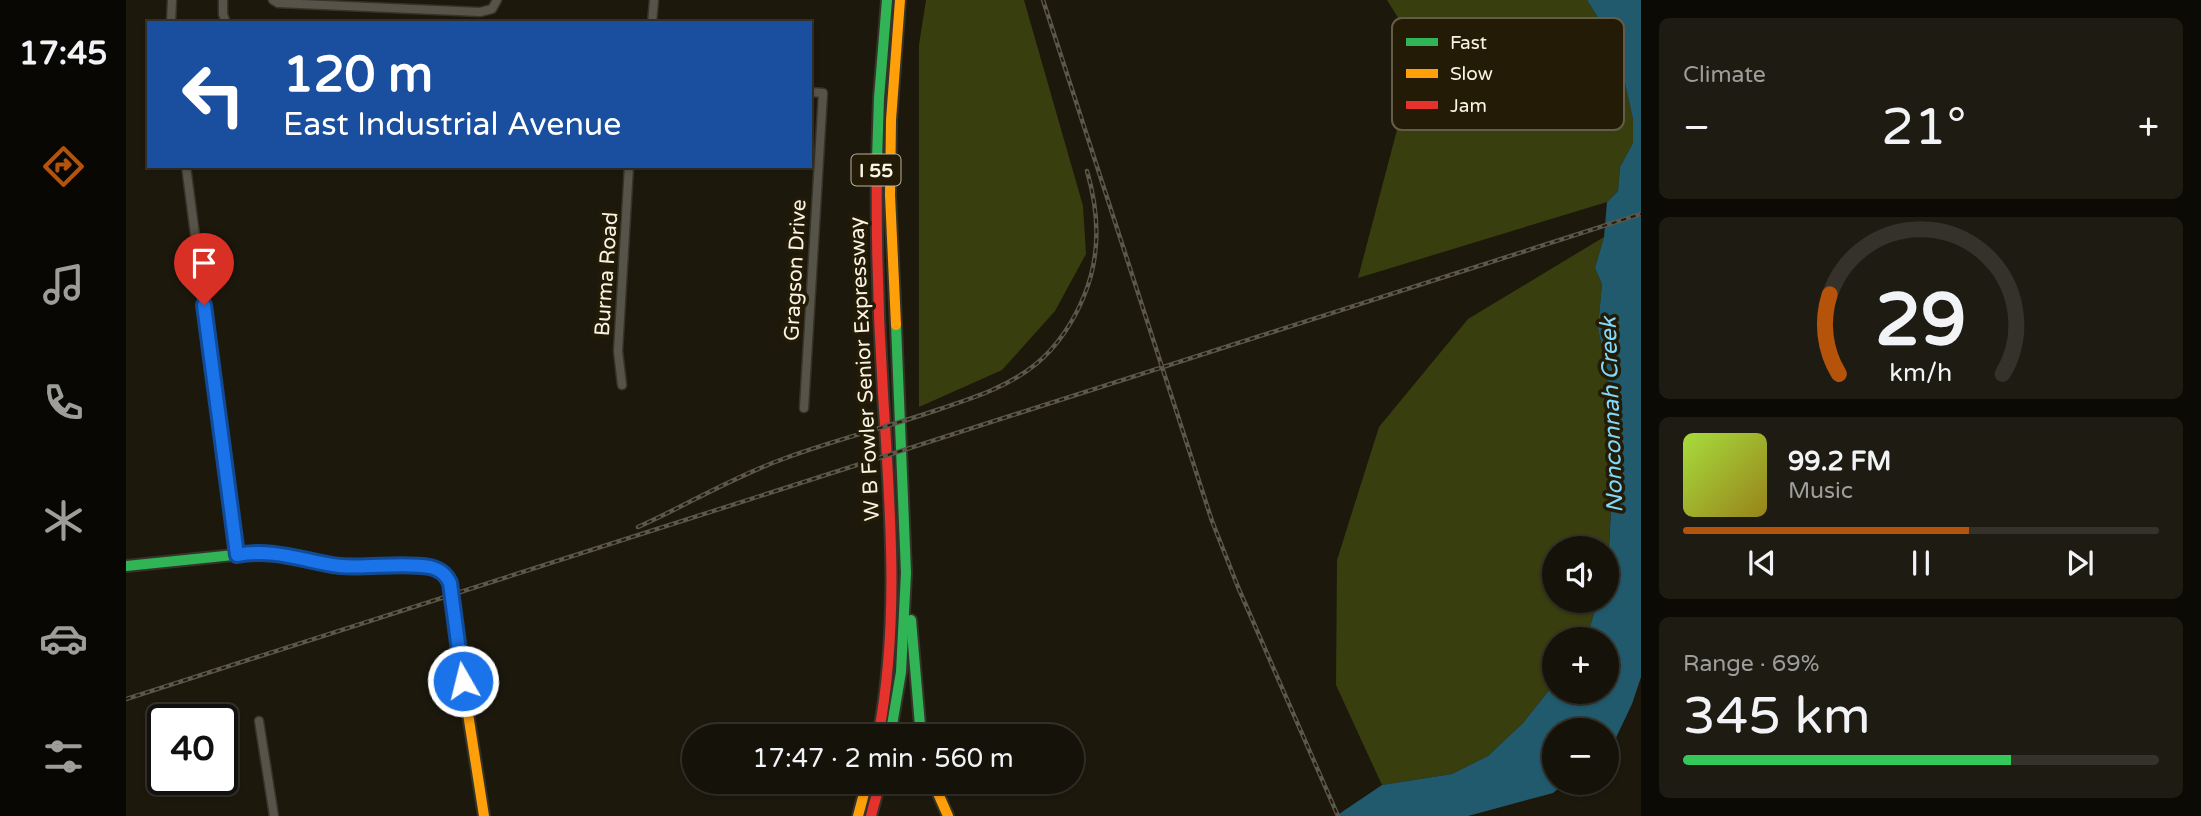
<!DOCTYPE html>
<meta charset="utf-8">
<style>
body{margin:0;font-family:"Varela Round",sans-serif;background:#1e1b12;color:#f1f3f6;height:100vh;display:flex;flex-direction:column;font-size:26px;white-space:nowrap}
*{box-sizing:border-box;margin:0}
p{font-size:23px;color:#9d9e9c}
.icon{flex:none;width:38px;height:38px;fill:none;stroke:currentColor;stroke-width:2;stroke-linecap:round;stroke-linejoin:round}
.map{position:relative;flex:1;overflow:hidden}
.drawer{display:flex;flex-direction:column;gap:18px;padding:18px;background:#0c0a05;width:560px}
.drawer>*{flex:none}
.hud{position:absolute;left:21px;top:21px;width:665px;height:147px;border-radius:0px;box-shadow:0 2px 5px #0004,0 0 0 2px #34322a;background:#1a4fa0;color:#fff;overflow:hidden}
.tools{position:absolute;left:1416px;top:536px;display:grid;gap:14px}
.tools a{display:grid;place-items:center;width:77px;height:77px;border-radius:50%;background:#151209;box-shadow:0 2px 5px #0004,0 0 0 2px #34322a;font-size:35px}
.speed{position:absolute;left:21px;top:704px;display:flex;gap:14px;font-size:35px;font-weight:700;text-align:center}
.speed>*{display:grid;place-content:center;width:91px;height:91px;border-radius:50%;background:#151209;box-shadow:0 2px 5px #0004,0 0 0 2px #34322a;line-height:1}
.speed .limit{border:4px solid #111;border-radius:10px;background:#fff;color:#111}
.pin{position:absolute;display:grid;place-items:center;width:60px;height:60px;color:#fff;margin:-72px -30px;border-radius:50% 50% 50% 0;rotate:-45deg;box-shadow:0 0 7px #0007}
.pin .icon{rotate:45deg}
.me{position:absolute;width:77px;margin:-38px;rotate:352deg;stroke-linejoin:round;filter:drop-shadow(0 0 5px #0008)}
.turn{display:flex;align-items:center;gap:24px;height:147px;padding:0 21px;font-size:32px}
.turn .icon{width:91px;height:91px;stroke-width:2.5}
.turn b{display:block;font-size:49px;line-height:60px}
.big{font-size:52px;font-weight:600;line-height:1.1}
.drawer .widget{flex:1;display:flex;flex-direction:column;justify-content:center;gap:10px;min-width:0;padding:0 24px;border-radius:10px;background:#1e1b12}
.drawer .dial{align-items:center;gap:0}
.dial svg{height:182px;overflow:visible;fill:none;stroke:#34322a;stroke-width:7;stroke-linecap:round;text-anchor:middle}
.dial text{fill:#f1f3f6;stroke:none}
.song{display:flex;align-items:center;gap:21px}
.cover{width:84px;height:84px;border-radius:10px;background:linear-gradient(135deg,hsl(80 70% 55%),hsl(50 70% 35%))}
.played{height:7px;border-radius:4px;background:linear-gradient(90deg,#b45309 60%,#34322a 60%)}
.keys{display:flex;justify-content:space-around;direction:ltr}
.heat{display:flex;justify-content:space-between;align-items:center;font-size:38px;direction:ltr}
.charge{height:10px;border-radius:5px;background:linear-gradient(90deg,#34c759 69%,#34322a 0)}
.trip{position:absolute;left:556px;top:724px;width:402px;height:70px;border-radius:35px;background:#151209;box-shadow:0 2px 5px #0004,0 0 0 2px #34322a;font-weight:600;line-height:70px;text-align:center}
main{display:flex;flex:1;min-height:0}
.dock{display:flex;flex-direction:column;width:126px;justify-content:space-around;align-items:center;background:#080704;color:#9d9e9c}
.dock .icon{width:49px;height:49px}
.dock .selected{color:#b45309}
.dock b{font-size:32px;color:#f1f3f6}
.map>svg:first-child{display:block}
.forest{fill:#393e0f}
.water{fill:#215a6d}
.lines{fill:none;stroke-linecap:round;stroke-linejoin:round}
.street-casing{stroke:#36332b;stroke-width:11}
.fast-casing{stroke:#36332b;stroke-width:14}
.slow-casing{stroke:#36332b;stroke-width:14}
.jam-casing{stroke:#36332b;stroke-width:14}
.street{stroke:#565349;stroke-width:8}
.fast{stroke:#30b455;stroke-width:10}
.slow{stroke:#ff9f0a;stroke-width:10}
.jam{stroke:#e5322d;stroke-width:10}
.rail-casing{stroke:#5a574d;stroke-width:4.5}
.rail{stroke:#231b05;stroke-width:2;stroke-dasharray:5;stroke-linecap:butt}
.route-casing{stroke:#114b97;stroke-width:18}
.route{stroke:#1a73e8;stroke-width:12}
.labels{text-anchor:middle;stroke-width:7;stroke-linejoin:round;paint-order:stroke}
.shield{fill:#231b05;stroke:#b8b2a2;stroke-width:2}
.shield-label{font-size:19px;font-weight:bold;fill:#f8f3e5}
.street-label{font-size:21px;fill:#f8f3e5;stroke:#231b05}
.water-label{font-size:23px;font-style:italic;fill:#82d9fb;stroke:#231b05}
.key{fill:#231b05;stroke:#635c48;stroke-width:2}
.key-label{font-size:19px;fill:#f8f3e5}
</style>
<main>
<nav class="dock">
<b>17:45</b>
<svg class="icon selected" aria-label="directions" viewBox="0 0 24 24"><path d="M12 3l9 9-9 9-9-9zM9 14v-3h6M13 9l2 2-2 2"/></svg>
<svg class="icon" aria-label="music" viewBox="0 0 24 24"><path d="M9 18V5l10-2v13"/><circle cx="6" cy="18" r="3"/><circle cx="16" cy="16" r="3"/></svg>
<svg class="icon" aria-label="phone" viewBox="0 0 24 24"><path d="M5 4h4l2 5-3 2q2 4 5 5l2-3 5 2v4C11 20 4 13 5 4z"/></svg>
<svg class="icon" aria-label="climate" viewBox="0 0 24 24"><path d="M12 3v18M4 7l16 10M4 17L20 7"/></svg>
<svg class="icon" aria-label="car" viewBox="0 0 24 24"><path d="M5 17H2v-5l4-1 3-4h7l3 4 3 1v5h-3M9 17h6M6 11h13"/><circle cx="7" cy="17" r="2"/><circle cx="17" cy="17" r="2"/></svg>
<svg class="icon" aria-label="filters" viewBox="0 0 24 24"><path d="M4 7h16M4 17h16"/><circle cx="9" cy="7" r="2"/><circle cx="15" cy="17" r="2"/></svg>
</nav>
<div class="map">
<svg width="1515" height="816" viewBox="0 0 1515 816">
<rect width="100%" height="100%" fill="#1c180c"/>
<!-- forest -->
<g class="forest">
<path d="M800 0H898L957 206 960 254 929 311 876 370 793 407V45Z"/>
<path d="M1261 0H1461L1491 48 1507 119V143L1494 167 1492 191 1481 202 1232 278 1292 50Z"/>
<path d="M1478 237 1469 268 1476 284 1472 328 1481 372 1494 471 1485 511 1481 572 1480 548H1428V600H1472L1464 627 1457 639H1428V684L1397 723 1362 756 1326 774 1256 785 1210 685 1211 560 1253 427 1342 319Z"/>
</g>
<!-- water -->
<path class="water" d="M1461 0H1515V677L1506 704 1486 746 1481 750 1480 730H1428V782H1440L1427 793 1342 816H1210L1256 785 1326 774 1362 756 1397 723 1428 684V691H1480V639H1457L1464 627 1472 600H1480L1485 511 1494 471 1481 372 1472 328 1476 284 1469 268 1478 237 1481 202 1492 191 1494 167 1507 143V119L1491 48Z"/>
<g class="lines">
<!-- street casing -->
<g class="street-casing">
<g id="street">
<path d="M97 0V14L100 23"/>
<path d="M147 0 152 3 354 12 366 9 371 0"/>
<path d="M45 23 46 0"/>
<path d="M526 23 528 0"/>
<path d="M60 166 111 555"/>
<path d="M496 385 492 351 503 166"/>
<path d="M678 408 697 93 684 92"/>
<path d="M133 721 148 816"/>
</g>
</g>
<!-- fast casing -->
<g class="fast-casing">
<g id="fast">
<path d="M751 160 753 98 761 0"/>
<path d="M0 566 137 552 175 557 202 564 293 567"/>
<path d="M785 620 795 737"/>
<path d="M764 737 775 672 780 573 770 325"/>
</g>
</g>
<!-- slow casing -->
<g class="slow-casing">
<g id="slow">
<path d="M770 325 764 195 765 120 774 0"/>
<path d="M293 567H303L321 576 329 613 333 656 358 816"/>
<path d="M807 782 822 816"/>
<path d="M732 816 741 782"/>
</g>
</g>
<!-- jam casing -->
<g class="jam-casing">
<g id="jam">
<path d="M751 160C750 238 752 316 757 393 764 509 774 623 752 737"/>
<path d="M745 816 754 782"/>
</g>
</g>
<!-- street -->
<use href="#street" class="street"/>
<!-- fast -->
<use href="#fast" class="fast"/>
<!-- slow -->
<use href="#slow" class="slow"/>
<!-- jam -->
<use href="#jam" class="jam"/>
<!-- rail casing -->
<g class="rail-casing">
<g id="rail">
<path d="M917 0 1086 521 1112 587 1212 816"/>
<path d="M512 527C561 505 607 477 657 459 708 440 762 427 814 409 847 398 882 387 910 364 931 347 948 321 958 296 975 255 973 212 961 171"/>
<path d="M0 699 1515 214"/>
</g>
</g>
<!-- rail -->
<use href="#rail" class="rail"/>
</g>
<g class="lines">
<!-- route casing -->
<g class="route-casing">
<path id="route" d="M78 305 111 555C143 549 170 558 201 564 234 571 270 561 304 567 313 569 320 574 324 583L337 681"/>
</g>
<!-- route -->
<use href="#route" class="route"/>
</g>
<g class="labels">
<!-- shield labels -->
<rect class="shield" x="725.5" y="154.5" width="49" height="31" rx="5"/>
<g class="shield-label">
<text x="750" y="177">I 55</text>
</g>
<!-- street labels -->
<g class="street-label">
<text transform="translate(669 270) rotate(-87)" y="7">Gragson Drive</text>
<text transform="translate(480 274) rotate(-86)" y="7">Burma Road</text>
<text transform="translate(738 369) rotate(-93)" y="7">W B Fowler Senior Expressway</text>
</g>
<!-- water labels -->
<g class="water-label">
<text transform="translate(1485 415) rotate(-92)" y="8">Nonconnah Creek</text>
</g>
</g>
<!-- legend -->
<rect x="1266" y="18" width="232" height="112" rx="10" class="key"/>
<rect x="1280" y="38" width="32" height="8" fill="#30b455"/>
<rect x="1280" y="69" width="32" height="9" fill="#ff9f0a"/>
<rect x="1280" y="101" width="32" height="8" fill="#e5322d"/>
<g class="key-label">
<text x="1324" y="49">Fast</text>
<text x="1324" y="80">Slow</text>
<text x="1324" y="112">Jam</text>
</g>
</svg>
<div class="tools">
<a><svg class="icon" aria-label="sound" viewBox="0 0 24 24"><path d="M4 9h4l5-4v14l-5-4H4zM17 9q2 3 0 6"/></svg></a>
<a>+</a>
<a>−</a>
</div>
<div class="speed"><div class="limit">40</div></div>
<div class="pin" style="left:78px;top:305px;background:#d93025"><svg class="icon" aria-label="arrive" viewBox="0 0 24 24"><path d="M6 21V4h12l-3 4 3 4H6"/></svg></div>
<svg class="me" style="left:337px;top:681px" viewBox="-20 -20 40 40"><circle r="17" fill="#1a73e8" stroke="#fff" stroke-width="3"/><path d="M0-11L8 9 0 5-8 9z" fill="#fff"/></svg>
<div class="trip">17:47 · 2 min · 560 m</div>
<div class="hud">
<div class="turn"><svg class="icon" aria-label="left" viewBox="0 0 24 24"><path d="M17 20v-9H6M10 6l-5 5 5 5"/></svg><div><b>120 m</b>East Industrial Avenue</div></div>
</div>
</div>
<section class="drawer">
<div class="widget"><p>Climate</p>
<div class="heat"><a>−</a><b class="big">21°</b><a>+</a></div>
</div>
<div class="widget dial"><svg viewBox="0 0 100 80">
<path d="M14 69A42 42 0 1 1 86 69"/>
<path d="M14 69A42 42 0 0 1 10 34" stroke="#b45309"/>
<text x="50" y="56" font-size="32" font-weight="700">29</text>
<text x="50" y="72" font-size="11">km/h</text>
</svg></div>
<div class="widget">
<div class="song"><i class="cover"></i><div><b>99.2 FM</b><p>Music</p></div></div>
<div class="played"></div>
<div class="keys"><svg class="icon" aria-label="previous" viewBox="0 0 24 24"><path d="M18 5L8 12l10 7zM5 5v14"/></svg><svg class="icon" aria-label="pause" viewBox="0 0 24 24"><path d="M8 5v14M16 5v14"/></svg><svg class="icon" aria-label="next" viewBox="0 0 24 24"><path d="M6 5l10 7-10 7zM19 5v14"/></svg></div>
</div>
<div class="widget"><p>Range · 69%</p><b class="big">345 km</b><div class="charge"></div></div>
</section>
</main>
